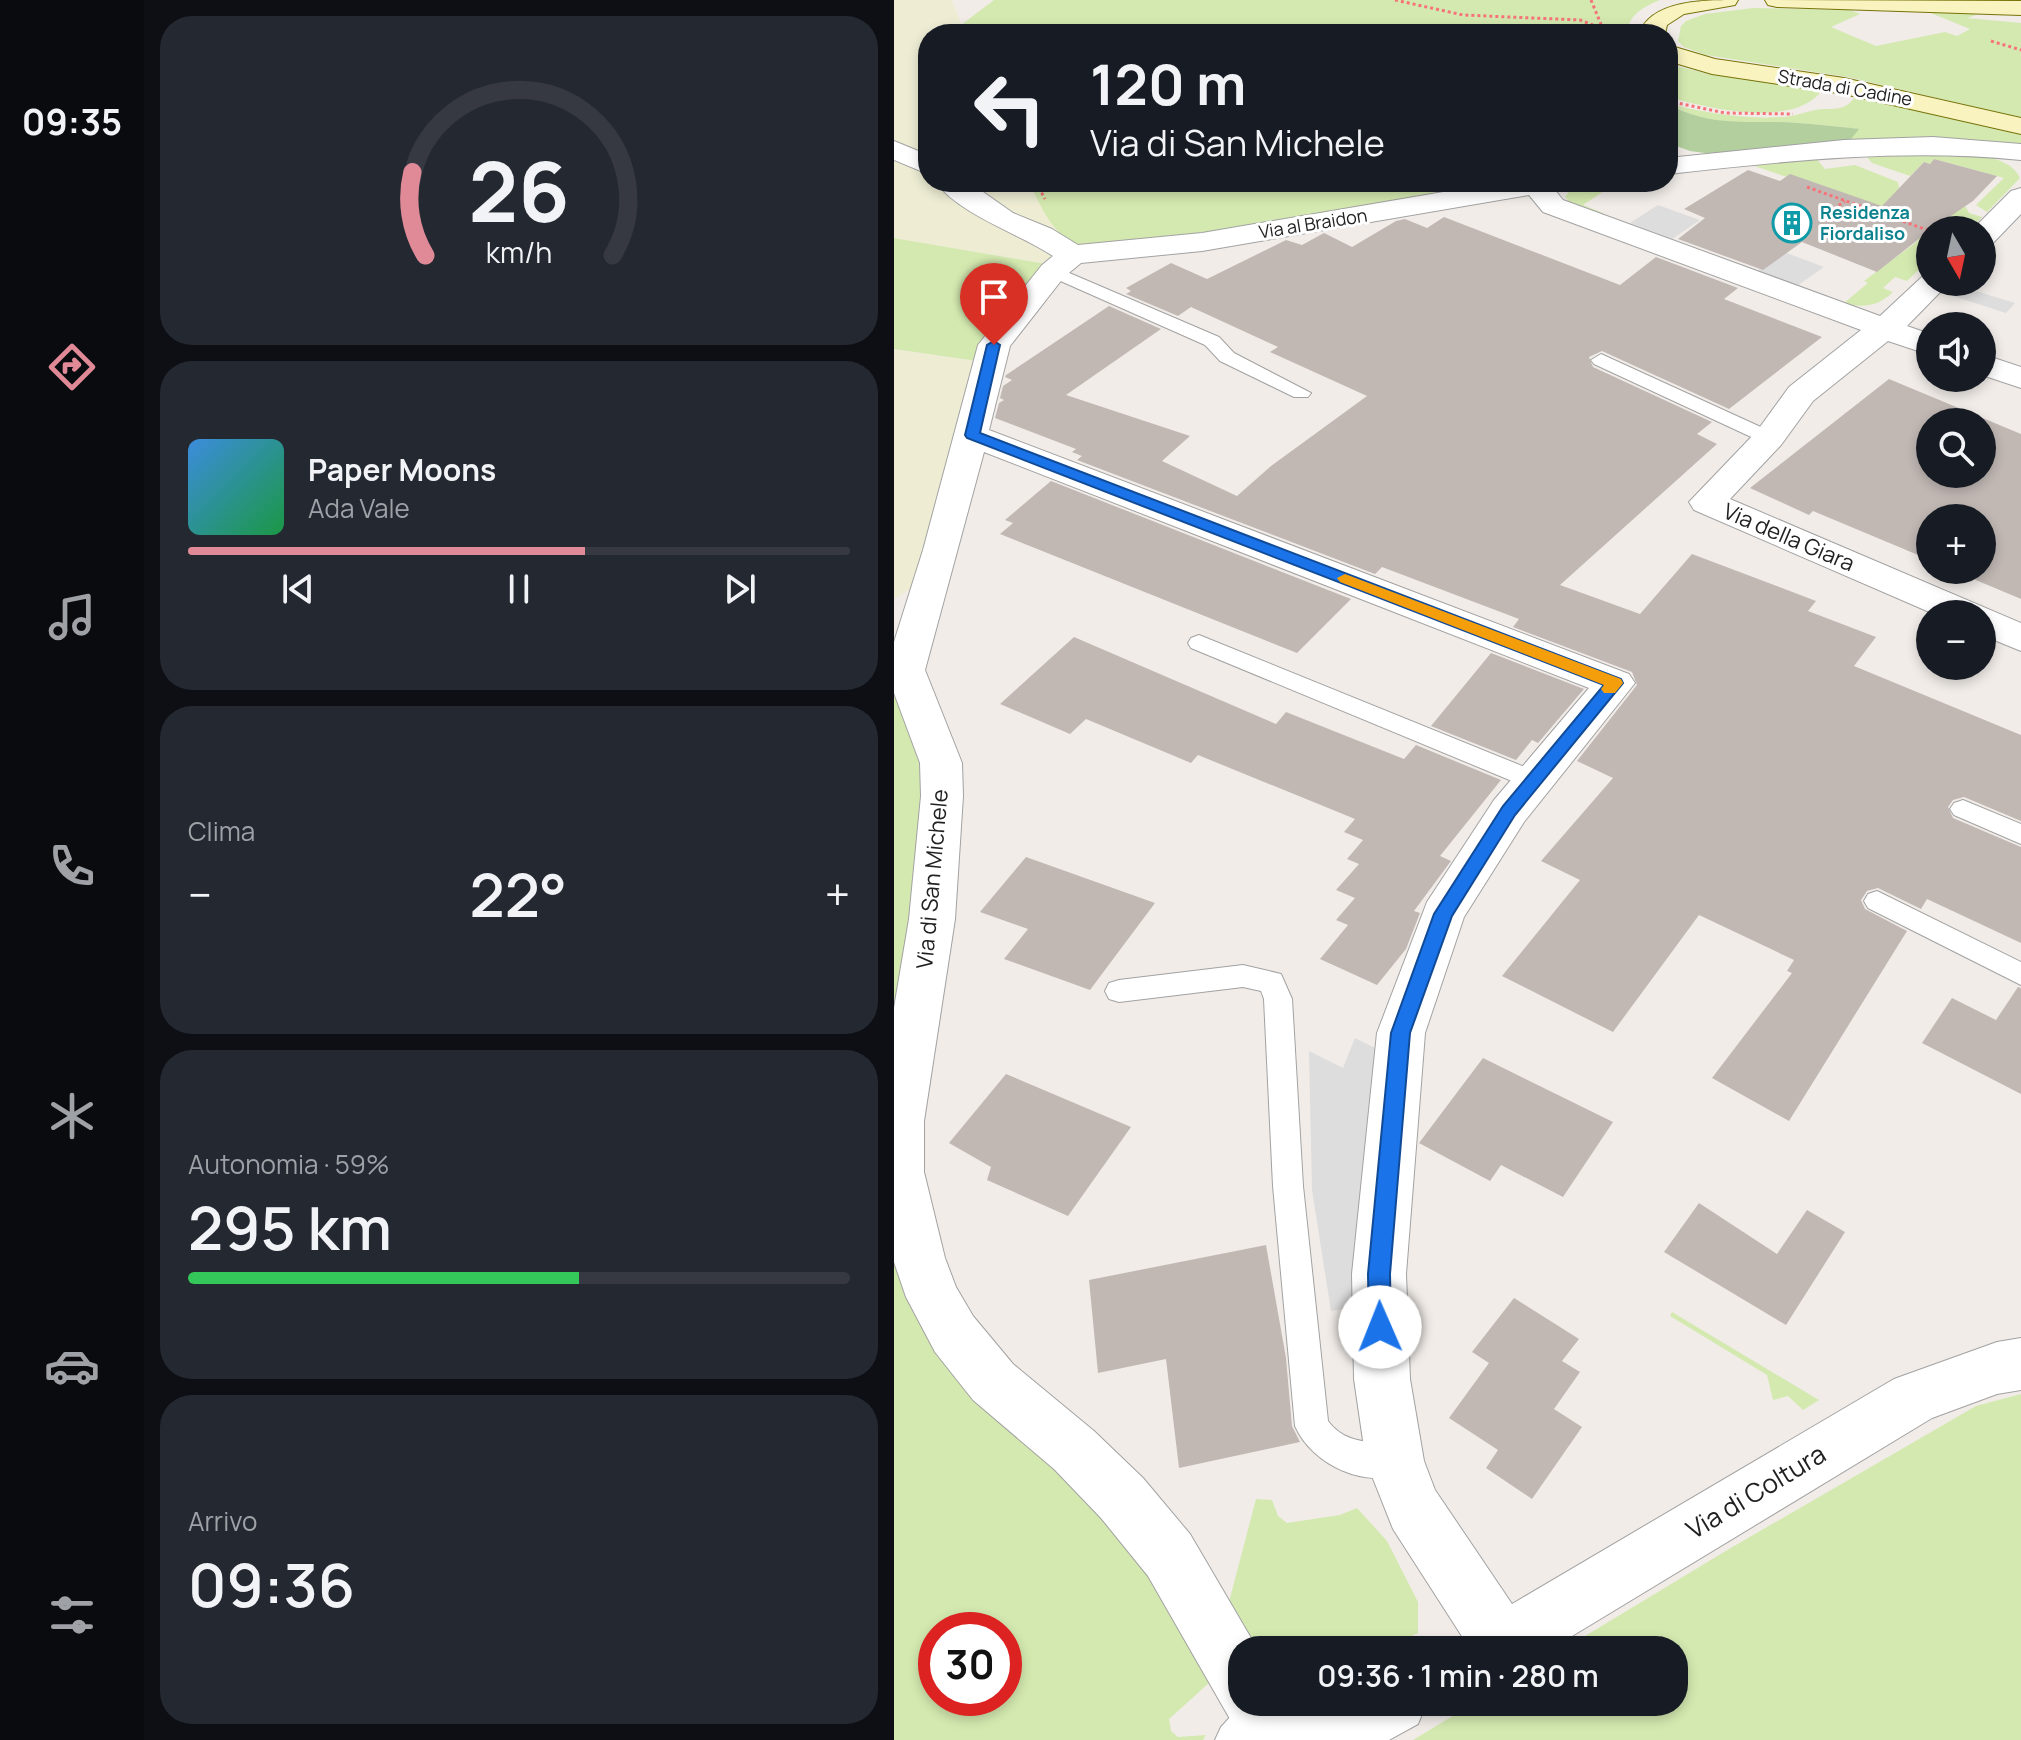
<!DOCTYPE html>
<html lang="it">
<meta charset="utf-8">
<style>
body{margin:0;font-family:Manrope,sans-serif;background:#242831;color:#f1f3f6;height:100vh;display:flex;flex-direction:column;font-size:30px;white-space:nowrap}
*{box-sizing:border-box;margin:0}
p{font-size:26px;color:#9ea1a6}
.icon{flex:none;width:44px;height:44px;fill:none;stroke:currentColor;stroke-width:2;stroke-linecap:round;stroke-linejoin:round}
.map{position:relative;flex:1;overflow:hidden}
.drawer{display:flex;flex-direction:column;gap:16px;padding:16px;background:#0d0f14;width:750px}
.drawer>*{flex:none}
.banner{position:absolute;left:24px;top:24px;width:760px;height:168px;border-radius:32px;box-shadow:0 4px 12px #0003;background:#171b24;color:#f1f3f6;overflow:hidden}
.needle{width:52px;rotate:171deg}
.tools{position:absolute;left:1022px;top:216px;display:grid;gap:16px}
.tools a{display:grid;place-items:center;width:80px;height:80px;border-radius:50%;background:#171b24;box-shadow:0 4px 12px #0003;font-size:40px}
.speed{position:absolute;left:24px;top:1612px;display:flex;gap:16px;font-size:40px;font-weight:700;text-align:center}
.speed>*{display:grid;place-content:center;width:104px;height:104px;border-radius:50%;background:#171b24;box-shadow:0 4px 12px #0003;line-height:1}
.speed .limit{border:12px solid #d22;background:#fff;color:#111}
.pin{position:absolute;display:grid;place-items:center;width:68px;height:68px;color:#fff;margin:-82px -34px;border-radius:50% 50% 50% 0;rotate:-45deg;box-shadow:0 0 8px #0007}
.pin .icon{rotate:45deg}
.me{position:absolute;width:88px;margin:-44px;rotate:359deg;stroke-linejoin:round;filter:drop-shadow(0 0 6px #0008)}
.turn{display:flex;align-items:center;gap:28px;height:168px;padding:0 40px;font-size:36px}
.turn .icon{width:104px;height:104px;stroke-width:2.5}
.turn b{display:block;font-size:56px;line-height:68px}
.big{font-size:60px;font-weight:600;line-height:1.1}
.drawer .tile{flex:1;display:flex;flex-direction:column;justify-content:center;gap:12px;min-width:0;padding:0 28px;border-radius:32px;background:#242831}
.drawer .dial{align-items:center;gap:0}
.dial svg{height:208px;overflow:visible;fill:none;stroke:#363941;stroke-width:7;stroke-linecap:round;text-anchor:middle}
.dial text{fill:#f1f3f6;stroke:none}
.song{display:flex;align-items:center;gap:24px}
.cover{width:96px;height:96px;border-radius:12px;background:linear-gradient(135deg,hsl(210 70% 55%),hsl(140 70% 35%))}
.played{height:8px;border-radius:4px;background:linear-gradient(90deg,#e08997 60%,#363941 60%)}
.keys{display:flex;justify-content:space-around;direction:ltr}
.heat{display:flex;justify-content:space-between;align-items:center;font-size:44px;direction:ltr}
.charge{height:12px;border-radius:6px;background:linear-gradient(90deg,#34c759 59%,#363941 0)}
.trip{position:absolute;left:334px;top:1636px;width:460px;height:80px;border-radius:32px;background:#171b24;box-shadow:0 4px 12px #0003;font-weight:600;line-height:80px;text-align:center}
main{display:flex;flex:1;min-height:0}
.tab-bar{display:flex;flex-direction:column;width:144px;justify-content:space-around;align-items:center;background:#090b0e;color:#9ea1a6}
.tab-bar .icon{width:56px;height:56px}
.tab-bar .current{color:#e08997}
.tab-bar b{font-size:36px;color:#f1f3f6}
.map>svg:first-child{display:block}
.farmland{fill:#eeedd4}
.grass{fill:#d4e9b0;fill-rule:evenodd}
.forest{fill:#b3cf9e}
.parking{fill:#ddd}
.building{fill:#c1b8b4;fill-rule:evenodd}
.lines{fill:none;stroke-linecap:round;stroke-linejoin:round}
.lane-casing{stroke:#a2a2a2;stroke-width:2}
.street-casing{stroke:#a2a2a2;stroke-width:2}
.secondary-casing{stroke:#777309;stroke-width:2}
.path{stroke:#f67479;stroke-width:3;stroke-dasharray:3 3;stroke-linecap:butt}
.lane{fill:#fff;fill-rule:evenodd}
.street{fill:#fff;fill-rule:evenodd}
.secondary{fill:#f8f3bf;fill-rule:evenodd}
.route{fill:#1a73e8;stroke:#114b97;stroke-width:2}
.slow{fill:#f59e0b}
.labels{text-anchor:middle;stroke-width:6;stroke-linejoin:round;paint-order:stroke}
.far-street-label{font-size:18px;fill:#212121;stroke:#fff}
.far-culture-label{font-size:18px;font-weight:bold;fill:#0d838f;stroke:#fff;text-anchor:start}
.street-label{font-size:22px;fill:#212121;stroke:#fff}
.near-street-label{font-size:26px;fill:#212121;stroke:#fff}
</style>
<main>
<nav class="tab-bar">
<b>09:35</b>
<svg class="icon current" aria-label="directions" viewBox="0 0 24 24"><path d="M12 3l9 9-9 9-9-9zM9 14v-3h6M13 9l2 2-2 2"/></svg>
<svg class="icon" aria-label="music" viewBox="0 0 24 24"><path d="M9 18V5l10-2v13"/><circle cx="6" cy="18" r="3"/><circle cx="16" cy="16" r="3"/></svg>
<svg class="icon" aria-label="phone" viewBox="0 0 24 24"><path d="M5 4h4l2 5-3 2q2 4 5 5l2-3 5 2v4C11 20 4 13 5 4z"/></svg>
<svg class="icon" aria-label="climate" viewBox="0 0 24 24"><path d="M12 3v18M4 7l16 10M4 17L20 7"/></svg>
<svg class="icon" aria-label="car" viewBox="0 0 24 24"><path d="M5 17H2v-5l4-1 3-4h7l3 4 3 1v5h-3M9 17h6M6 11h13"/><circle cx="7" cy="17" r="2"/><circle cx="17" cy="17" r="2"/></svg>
<svg class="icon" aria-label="filters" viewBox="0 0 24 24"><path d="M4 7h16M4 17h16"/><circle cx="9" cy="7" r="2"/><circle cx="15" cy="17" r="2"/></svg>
</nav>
<section class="drawer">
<div class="tile dial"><svg viewBox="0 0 100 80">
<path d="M14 69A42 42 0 1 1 86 69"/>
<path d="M14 69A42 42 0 0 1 9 37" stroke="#e08997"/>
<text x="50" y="56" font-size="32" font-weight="700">26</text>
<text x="50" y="72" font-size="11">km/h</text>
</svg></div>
<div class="tile">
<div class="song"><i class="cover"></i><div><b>Paper Moons</b><p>Ada Vale</p></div></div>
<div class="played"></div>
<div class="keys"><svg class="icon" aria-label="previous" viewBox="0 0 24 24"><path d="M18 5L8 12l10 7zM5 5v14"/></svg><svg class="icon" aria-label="pause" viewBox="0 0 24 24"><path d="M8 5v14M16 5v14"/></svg><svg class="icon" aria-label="next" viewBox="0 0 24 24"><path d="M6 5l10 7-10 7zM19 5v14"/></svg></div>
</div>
<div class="tile"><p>Clima</p>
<div class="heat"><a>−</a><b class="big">22°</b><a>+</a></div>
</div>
<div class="tile"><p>Autonomia · 59%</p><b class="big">295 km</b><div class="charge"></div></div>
<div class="tile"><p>Arrivo</p><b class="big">09:36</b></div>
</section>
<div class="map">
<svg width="1127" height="1740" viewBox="0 0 1127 1740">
<rect width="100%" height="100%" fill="#f1ece8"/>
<!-- farmland -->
<g class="farmland">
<path d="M0 0H58L71 34H34V161L0 144Z"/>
<path d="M0 154 34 171V182H49L160 255 152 264 0 238Z"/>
<path d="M100 182H134L162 231 155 233 129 223 85 192Z"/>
<path d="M0 349 83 361 18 588 0 599Z"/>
</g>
<!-- grass -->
<g class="grass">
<path d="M100 0H766C751 6 732 16 734 34H717L715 29H702L703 34H71L67 25Z"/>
<path d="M859 8 956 10 966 14 937 27 982 46 1051 32 1063 36 1076 29 1034 12 1085 14 1073 18 1127 23V118L954 77 812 55 790 47 784 41 787 26 792 21 811 14Z"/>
<path d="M774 64 815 74 925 88 926 93C895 128 814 108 774 97Z"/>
<path d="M962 95 1127 132V148L949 143 963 129C935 126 905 122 877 122 839 122 809 124 776 104 813 113 849 119 888 117 902 117 917 109 931 109 944 109 954 109 962 95Z"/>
<path d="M1019 149C1047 152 1114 149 1126 178L1093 212 1082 205 1110 178 1040 159 1036 164 1030 162 1016 176 978 163 972 156Z"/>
<path d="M921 157 931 169 961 165 1004 182 1005 188 1072 207 1075 213 1088 217 1076 230H1045L855 164Z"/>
<path d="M134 182H620L304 238 188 246C159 239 148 206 134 182Z"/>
<path d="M701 182 716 187 689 205 709 213 706 215 677 204 671 197 679 186Z"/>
<path d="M951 205 1036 235V259L1013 281 1001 277 989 288 999 292C979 312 956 307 932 297L950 303 974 283 970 281 1025 240 958 214Z"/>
<path d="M0 238 152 264 83 361 0 349Z"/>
<path d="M0 679 37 786 0 1033Z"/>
<path d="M0 1237 251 1556 288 1623 315 1683 275 1719 277 1731 284 1737 312 1735 309 1740H0ZM42 1630H110V1698H42Z"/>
<path d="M778 1312 925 1400 909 1410 894 1396 879 1400 873 1375 776 1316Z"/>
<path d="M1127 1394V1740H519L582 1702H780V1650H668L835 1549 1082 1406Z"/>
<path d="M362 1499 378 1500 384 1516 393 1523 446 1515 463 1508 493 1541 524 1602V1633L489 1650H358L335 1602Z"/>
</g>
<!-- forest -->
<path class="forest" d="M774 104C809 123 838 122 877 122 906 122 936 126 965 129L958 138 949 143 825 155 796 151 774 143Z"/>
<!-- parking -->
<g class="parking">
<path d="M764 205 786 213 806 220 778 239 736 223Z"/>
<path d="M890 252 930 267 903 286 863 271Z"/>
<path d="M1069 287 1121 303 1112 313 1059 296Z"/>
<path d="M461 1038 489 1052 467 1306 437 1311 418 1190 415 1051 449 1068Z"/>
</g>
<!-- building -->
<g class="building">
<path d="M1040 159 1103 176 1079 201 1036 230 983 272 908 242 869 270 784 239 811 218 790 209 854 170 886 181 896 174 988 206 1030 162 1036 164Z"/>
<path d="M550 217 726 285 762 257 844 288 830 299 928 337 835 409 708 351 695 357 699 367 818 422 803 434 823 444 666 585 746 614 798 554 922 601 914 611 982 637 960 666 1127 735V821L1070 797 1059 800 1054 807 1059 818 1127 847V943L1033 899 1027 909 984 888 973 891 967 900 971 909 1013 931 895 1121 818 1078 898 973 893 971 900 960 805 915 719 1032 608 976 686 880 647 861 719 778 683 761 743 685 738 672 619 627 625 619 488 567 481 574 183 460 188 456 178 452 182 449 101 418 105 403 110 400 106 398 109 386 118 380 111 377 112 375 215 306 267 329 172 395 296 436 268 461 343 496 377 466 473 396 376 352 384 347 297 307 284 316 232 294 237 291 232 288 277 263 313 279 392 240 408 245 430 233 458 247 502 221 511 219 533 228Z"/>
<path d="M995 379 1127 434V599L1058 570H1088V518H1036V560L919 511 915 515 856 488ZM1036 422H1088V474H1036Z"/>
<path d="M157 481 457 599 403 653 106 534 119 523 111 520Z"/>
<path d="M180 637 382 724 392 712 510 759 522 745 607 780 546 856 557 861 520 911 526 913 512 949 483 985 426 959 454 925 442 920 461 898 442 890 465 864 453 859 469 840 450 832 461 819 304 755 297 763 192 719 176 734 106 704Z"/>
<path d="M597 653 690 689 644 743 638 740 622 760 537 726Z"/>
<path d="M132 857 261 903 196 990 110 959 134 929 86 912Z"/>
<path d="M1124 987 1127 988V1094L1028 1043 1058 998 1102 1020Z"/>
<path d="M589 1058 719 1122 669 1197 607 1165 596 1181 525 1143Z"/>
<path d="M112 1074 237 1127 174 1216 93 1180 97 1167 55 1143Z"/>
<path d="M805 1203 883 1254 913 1210 951 1232 892 1325 770 1252Z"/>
<path d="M372 1245 392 1358 398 1426 406 1442 285 1468 272 1359 204 1373 195 1280Z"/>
<path d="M620 1298 685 1339 668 1361 686 1372 660 1409 688 1427 638 1499 592 1468 604 1450 555 1418 595 1363 578 1352Z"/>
</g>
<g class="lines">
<!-- lane casing -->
<g class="lane-casing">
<g id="lane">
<path d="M159 266 325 337 340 353 417 393 414 397H400L326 361 311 345 153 275 150 271 153 267Z"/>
<path d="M707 354 882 434 885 438 875 444 868 442 700 364 697 360Z"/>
<path d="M305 635 648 774 651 780 648 786 639 789 630 786 297 648 294 643 297 638Z"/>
<path d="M1069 800 1127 824V844L1060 815 1056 809 1060 803Z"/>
<path d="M983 891 1127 962V985L974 908 970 901 974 894Z"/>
<path d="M349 965 387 974 398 999 409 1186 434 1421C455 1449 484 1438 513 1449L518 1461 513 1473C472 1489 419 1466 401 1426L379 1186 370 999 367 991 349 987 225 1002 215 999 211 991 215 983 225 980Z"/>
<path d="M350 1702H380L385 1712 379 1725 365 1740H321L327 1727Z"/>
</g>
</g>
<!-- street casing -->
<g class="street-casing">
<g id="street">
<path d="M1039 137 1127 144V160C1008 148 892 161 774 174V158L950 140Z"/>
<path d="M0 141 34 155V174L0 160Z"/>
<path d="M42 182H75L119 213 158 229 184 245 308 233 608 182H673L669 188 661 190 669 200 986 316 1030 275 1036 274V282H1056L1013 326 1036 334V355L994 341 919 401 887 445 836 499 1127 623V651L1088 635V614H1040L800 510 795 502 863 431 895 387 967 330 649 212 635 195 308 251 187 263 170 277 116 346 95 430 735 674 741 683 630 822 570 917 531 1033 512 1274 516 1379 530 1461 541 1490 618 1604 1000 1379 1103 1342 1127 1338V1390L1103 1394 1038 1418 655 1650H567L571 1641 499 1529 472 1461 460 1379 458 1274 483 1033 533 902 600 800 695 688 90 452 31 670 68 763 69 796 61 919 30 1121V1172L51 1258 62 1287 79 1316 119 1364 200 1431 249 1478 296 1534 364 1650H348V1702H533L524 1724 495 1740H352L344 1733 254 1576 207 1518 160 1469 79 1400 41 1352 12 1297 0 1262V1008L15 919 27 796 26 763 0 693V642L29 550 84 345 148 265 159 256C126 234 64 214 42 182Z"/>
<path d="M1127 188V214L1099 243 1088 246V230H1078L1117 191Z"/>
<path d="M1088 354 1127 367V388L1088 375Z"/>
</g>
</g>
<!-- secondary casing -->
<g class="secondary-casing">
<g id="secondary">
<path d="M844 0 841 5 790 14 773 25 771 34H745C757 0 810 0 844 0Z"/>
<path d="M871 0 1127 1V15L883 7 874 5Z"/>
<path d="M774 45 821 59 950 78 1127 118V134L950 94 818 74 774 61Z"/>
</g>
</g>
<!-- path -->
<g class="path">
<path d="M501 0 569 15 686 20 709 29"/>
<path d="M697 0 711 34"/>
<path d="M1097 41 1127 50"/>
<path d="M774 101 831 113 899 114"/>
<path d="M142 182 151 199"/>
<path d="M913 187 1036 231"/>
<path d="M925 219 951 201"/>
</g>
<!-- lane -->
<use href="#lane" class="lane"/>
<!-- street -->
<use href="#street" class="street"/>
<!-- secondary -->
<use href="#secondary" class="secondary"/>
</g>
<!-- route -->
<path class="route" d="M100 341 106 345 86 433 727 679 729 683 621 815 558 916 516 1033 496 1274 497 1327 494 1334 486 1337 478 1334 475 1327 474 1274 497 1033 540 914 609 806 710 685 73 438 71 435 93 345Z"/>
<!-- slow -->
<path class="slow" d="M451 574 727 679 729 683 721 693H710L707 689 710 685 446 582 443 578Z"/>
<!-- icons -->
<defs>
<g id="building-ring" transform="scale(2)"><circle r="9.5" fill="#fff" stroke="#0f9aa8" stroke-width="1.5"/><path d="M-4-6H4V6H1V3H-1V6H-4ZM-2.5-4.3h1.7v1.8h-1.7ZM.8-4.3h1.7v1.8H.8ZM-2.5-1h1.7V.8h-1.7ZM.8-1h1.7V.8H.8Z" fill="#0f9aa8"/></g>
</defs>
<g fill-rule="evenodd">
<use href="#building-ring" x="898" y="223"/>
</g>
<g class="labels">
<!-- far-street labels -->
<g class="far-street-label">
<text transform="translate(951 88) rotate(10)" y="6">Strada di Cadine</text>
<text transform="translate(419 224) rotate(-9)" y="6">Via al Braidon</text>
</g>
<!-- far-culture labels -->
<g class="far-culture-label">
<text x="926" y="219">Residenza<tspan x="926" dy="21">Fiordaliso</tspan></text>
</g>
<!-- street labels -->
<g class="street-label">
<text transform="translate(895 537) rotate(23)" y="8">Via della Giara</text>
<text transform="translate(38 879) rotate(-85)" y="8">Via di San Michele</text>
</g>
<!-- near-street labels -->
<g class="near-street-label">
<text transform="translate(862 1492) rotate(-31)" y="9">Via di Coltura</text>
</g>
</g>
</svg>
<div class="tools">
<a><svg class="needle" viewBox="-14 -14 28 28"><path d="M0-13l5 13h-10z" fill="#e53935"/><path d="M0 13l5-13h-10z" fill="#9ea1a6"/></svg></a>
<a><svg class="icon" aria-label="sound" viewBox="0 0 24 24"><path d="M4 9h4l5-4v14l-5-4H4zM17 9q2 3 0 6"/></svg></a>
<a><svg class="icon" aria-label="search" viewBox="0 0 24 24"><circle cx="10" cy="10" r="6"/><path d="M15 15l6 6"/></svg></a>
<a>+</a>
<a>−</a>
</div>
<div class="speed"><div class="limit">30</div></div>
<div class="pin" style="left:100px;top:345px;background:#d93025"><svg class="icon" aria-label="arrive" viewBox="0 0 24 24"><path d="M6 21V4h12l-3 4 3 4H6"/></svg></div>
<svg class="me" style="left:486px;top:1327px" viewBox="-20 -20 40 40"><circle r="19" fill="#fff"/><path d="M0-13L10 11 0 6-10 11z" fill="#1a73e8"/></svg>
<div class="trip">09:36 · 1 min · 280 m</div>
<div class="banner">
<div class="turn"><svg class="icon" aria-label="left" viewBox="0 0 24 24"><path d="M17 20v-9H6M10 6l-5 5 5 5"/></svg><div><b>120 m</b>Via di San Michele</div></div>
</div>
</div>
</main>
